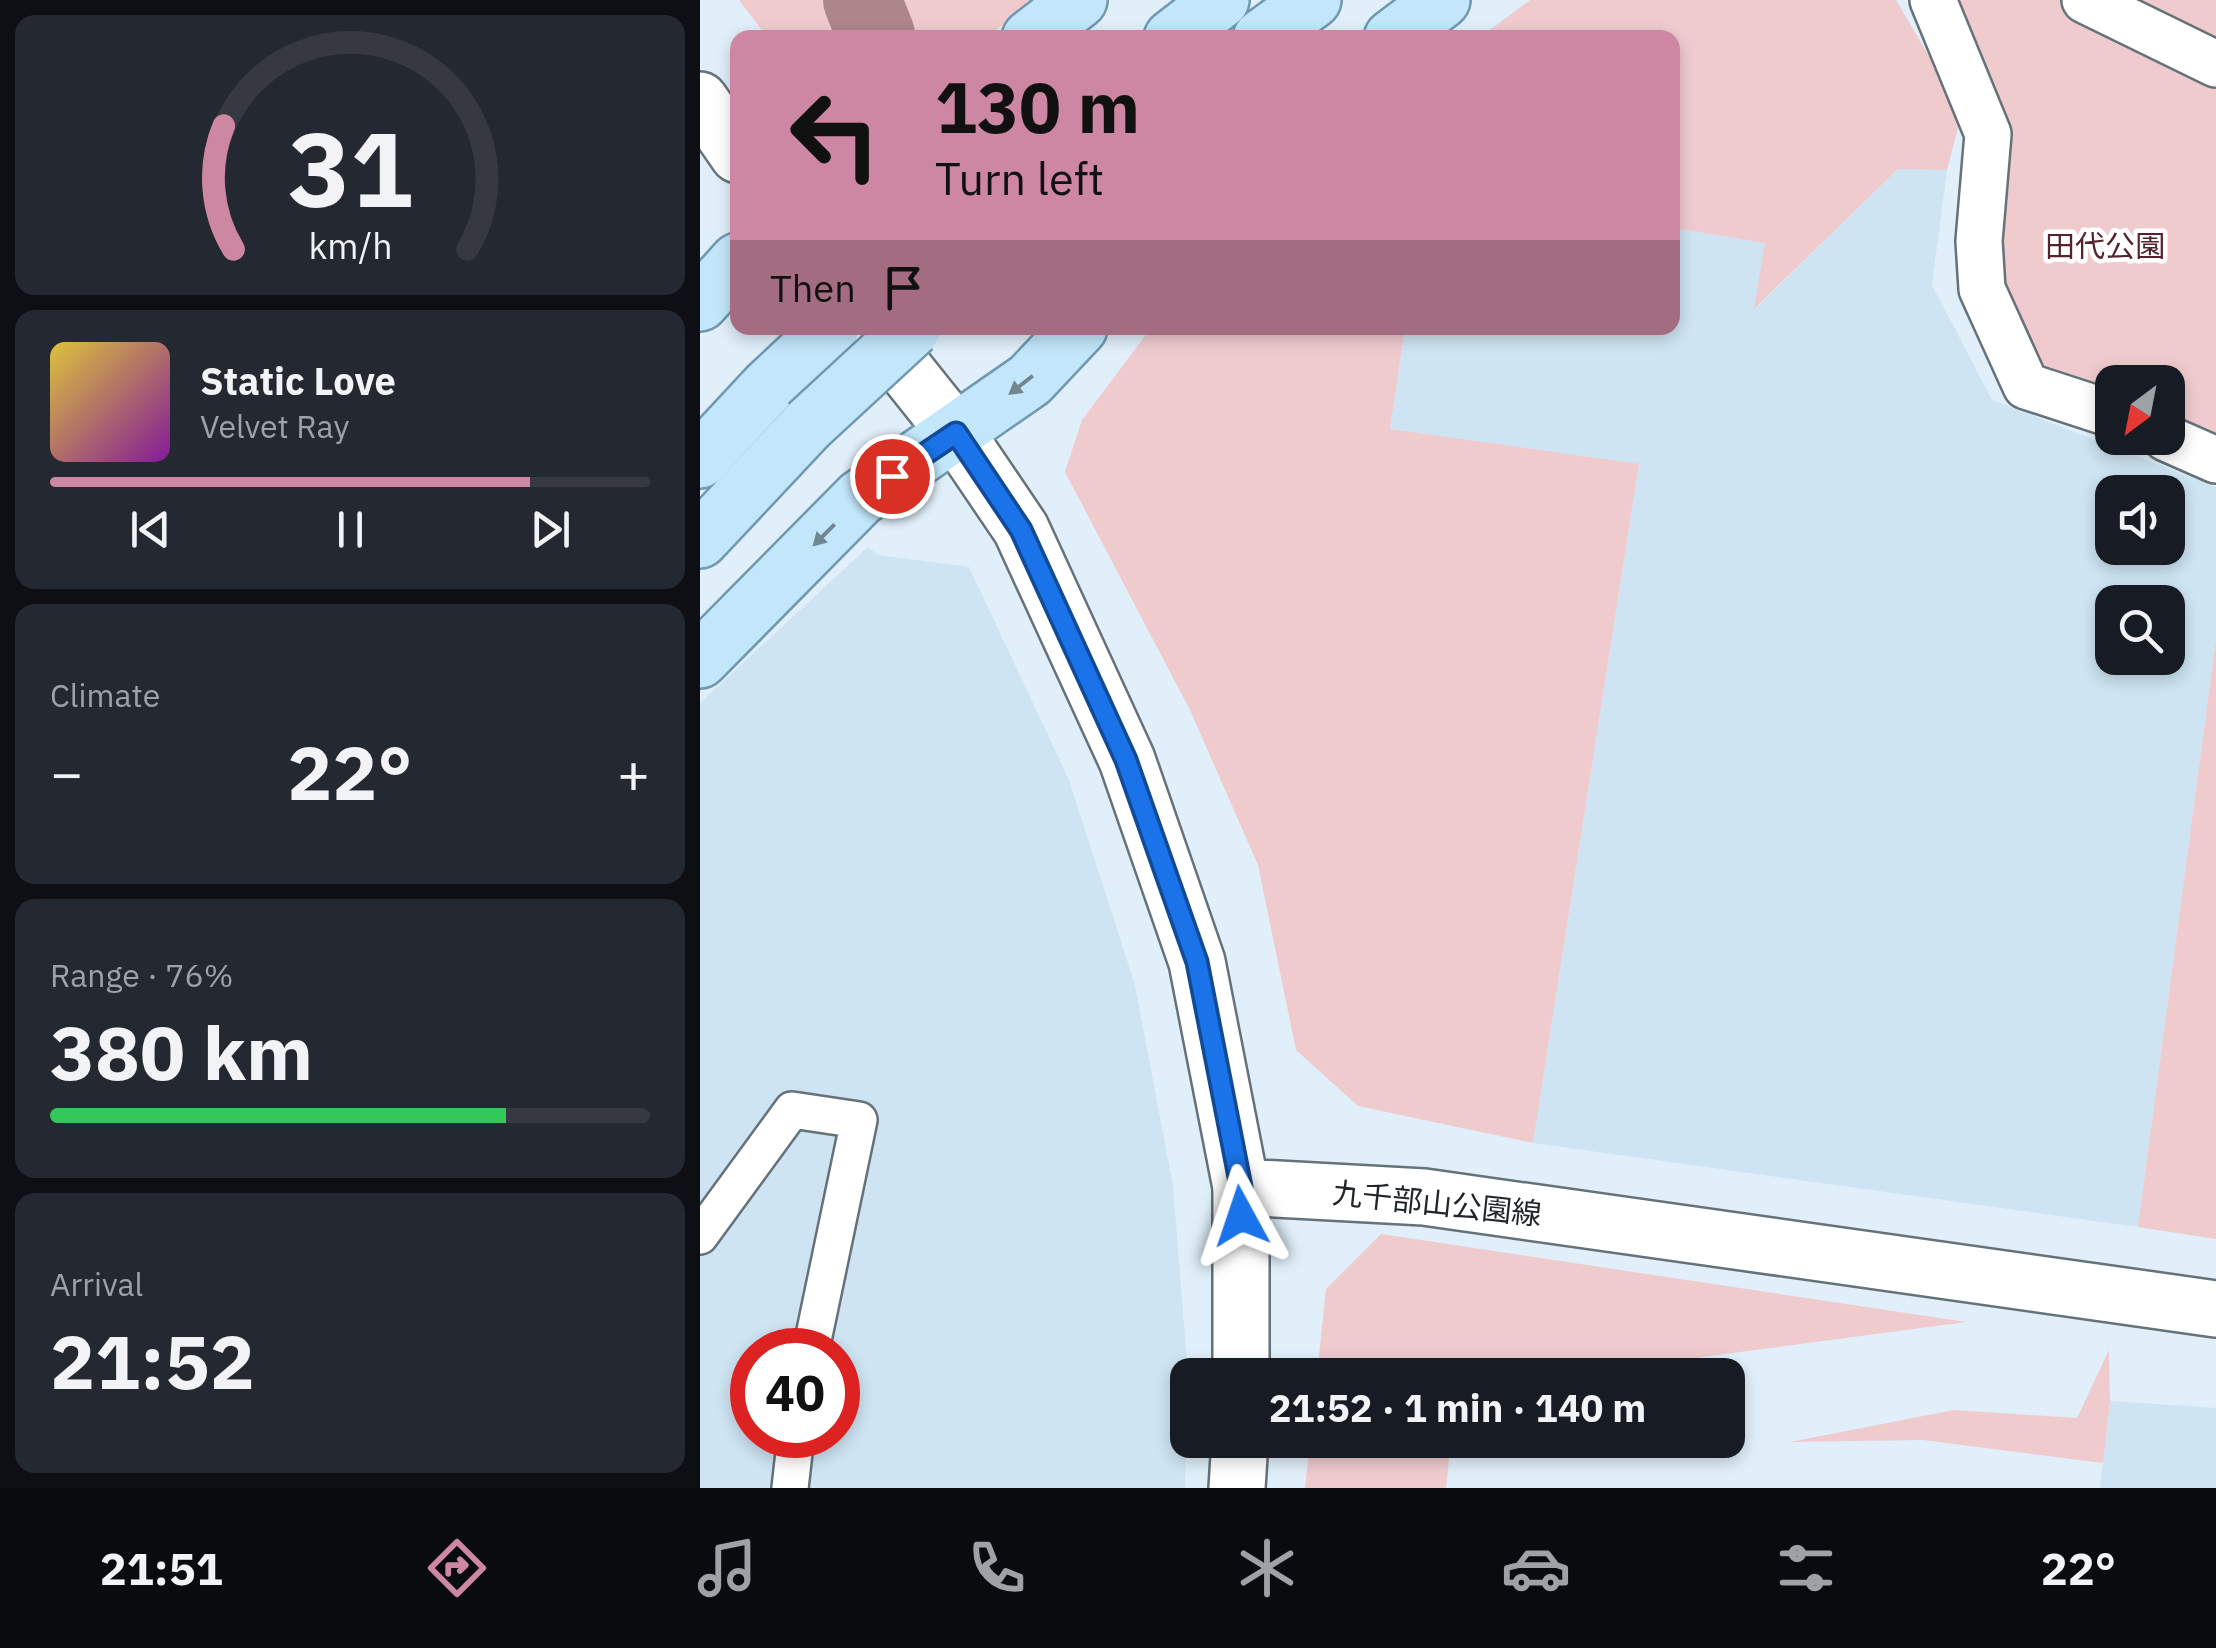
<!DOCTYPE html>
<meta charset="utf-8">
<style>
body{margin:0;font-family:"IBM Plex Sans","Noto Sans JP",sans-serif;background:#242831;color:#f1f3f6;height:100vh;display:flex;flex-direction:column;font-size:38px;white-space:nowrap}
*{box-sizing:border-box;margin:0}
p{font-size:32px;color:#9ea1a6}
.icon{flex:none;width:55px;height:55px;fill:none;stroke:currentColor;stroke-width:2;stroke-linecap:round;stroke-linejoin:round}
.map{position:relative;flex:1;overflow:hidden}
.sheet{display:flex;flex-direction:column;gap:15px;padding:15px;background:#0d0f14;width:700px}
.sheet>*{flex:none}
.guide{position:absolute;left:30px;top:30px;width:950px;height:305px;border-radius:20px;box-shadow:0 5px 15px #0003;background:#cd87a2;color:#111;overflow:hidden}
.needle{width:65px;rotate:212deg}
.fabs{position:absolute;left:1395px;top:365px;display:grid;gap:20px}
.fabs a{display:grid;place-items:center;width:90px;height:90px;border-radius:20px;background:#171b24;box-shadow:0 5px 15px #0003;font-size:50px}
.speed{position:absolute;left:30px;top:1328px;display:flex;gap:20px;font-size:50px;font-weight:700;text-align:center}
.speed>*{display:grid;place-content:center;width:130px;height:130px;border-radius:50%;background:#171b24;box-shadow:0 5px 15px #0003;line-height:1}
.speed .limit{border:15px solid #d22;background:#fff;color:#111}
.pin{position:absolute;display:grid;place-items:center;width:85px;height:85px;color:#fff;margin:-42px;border:5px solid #fff;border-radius:50%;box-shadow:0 2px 10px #0007}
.me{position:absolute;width:110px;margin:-55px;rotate:355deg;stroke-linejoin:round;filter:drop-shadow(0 0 8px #0008)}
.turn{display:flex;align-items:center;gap:35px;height:210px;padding:0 40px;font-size:45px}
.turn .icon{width:130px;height:130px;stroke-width:2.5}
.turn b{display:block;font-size:70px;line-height:85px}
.then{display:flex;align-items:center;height:95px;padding:0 40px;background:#0003;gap:20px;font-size:38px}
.big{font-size:75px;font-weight:700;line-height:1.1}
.sheet .widget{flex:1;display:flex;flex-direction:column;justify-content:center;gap:15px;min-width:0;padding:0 35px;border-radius:20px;background:#242831}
.sheet .dial{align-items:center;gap:0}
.dial svg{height:260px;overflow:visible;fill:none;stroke:#363941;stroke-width:7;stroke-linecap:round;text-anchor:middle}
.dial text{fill:#f1f3f6;stroke:none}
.song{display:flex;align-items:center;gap:30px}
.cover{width:120px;height:120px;border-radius:15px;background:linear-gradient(135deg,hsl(50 70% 55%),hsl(290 70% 35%))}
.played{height:10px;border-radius:5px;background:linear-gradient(90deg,#cd87a2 80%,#363941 80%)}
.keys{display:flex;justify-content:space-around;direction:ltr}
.heat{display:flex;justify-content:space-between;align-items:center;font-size:55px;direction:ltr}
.charge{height:15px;border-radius:8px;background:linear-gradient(90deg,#34c759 76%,#363941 0)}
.trip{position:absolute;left:470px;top:1358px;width:575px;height:100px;border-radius:20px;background:#171b24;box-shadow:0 5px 15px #0003;font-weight:700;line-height:100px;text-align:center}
.tabs{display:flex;height:160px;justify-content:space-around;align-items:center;background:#090b0e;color:#9ea1a6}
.tabs .icon{width:70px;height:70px}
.tabs .active{color:#cd87a2}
.tabs b{font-size:45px;color:#f1f3f6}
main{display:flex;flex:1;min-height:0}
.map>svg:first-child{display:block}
.built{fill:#cee4f2;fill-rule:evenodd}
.green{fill:#efcbce}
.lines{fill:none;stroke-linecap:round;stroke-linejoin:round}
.river{stroke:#ad868a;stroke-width:78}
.pedestrian-casing{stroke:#65727a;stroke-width:40}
.minor-casing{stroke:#65727a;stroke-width:50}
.tertiary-casing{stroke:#65727a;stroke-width:60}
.secondary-casing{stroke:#65727a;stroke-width:60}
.primary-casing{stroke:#7098af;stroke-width:60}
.pedestrian{stroke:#fff;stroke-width:35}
.minor{stroke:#fff;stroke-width:45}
.tertiary{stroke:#fff;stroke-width:55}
.secondary{stroke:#fff;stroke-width:55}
.primary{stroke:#c2e6fa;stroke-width:55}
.primary-bridge-casing{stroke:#7098af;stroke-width:60;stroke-linecap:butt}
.primary-bridge{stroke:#c2e6fa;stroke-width:55}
.oneway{fill:#728692}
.route-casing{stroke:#114b97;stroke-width:25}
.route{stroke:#1a73e8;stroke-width:18}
.labels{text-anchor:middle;stroke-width:9;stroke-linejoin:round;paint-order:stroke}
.park-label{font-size:30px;fill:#56222b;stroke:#fff}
.street-label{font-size:30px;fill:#21262a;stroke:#fff}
</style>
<main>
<section class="sheet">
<div class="widget dial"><svg viewBox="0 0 100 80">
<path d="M14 69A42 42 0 1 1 86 69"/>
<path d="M14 69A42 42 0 0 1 11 31" stroke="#cd87a2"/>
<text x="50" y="56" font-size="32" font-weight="700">31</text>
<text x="50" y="72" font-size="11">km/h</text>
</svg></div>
<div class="widget">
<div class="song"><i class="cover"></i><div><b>Static Love</b><p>Velvet Ray</p></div></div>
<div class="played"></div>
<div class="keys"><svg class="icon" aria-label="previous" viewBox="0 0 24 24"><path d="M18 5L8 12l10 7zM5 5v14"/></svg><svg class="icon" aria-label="pause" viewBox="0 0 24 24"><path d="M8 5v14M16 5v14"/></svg><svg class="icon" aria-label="next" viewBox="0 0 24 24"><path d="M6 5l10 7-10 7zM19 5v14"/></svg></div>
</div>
<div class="widget"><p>Climate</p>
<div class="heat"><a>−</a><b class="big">22°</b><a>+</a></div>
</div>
<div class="widget"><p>Range · 76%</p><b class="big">380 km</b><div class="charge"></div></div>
<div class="widget"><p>Arrival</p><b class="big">21:52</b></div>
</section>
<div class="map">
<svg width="1516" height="1488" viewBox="0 0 1516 1488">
<rect width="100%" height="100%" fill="#e0eff9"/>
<!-- built -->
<g class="built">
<path d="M1198 169 1247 170 1232 285 1292 400 1516 487V639L1438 1227 833 1143 939 465 690 429 705 328H972L973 228 1066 242 1056 308ZM1412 492H1468V548H1412ZM1412 602H1468V658H1412Z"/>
<path d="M168 547 178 555 269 567 369 780 435 985 473 1186 488 1375 485 1488H0V703ZM52 1350H138V1435H52Z"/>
<path d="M1410 1401 1516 1408V1488H1400Z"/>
</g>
<!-- green -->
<g class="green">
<path d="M39 0H335L286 38 67 37Z"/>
<path d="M830 0H1196L1262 112 1247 170 1198 169 1054 309 1065 243 973 228 972 38H779Z"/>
<path d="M1239 0H1516V438L1468 417V382H1412V393L1342 373 1294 282Z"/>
<path d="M451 328H705L690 429 939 464 833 1143 658 1106 596 1050 558 865 490 710 365 472 382 420Z"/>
<path d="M1516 639V1239L1438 1227Z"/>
<path d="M681 1234 1266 1322 868 1375H617L626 1289Z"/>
<path d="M1409 1350 1410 1401 1403 1463 1223 1440 1090 1442 1254 1410 1377 1418Z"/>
<path d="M610 1440H751L746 1488H605Z"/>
</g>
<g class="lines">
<!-- river -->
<path class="river" d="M162 0 176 35"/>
<!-- pedestrian casing -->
<g class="pedestrian-casing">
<g id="pedestrian">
<path d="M0 1236 92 1110 159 1120 111 1350"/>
<path d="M90 1488 96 1435"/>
</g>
</g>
<!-- minor casing -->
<g class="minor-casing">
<g id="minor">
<path d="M1233 0 1288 134 1279 241 1282 289 1326 386 1412 414"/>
<path d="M1385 0 1516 64"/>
<path d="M1466 438 1516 460"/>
</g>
</g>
<!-- tertiary casing -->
<g class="tertiary-casing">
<g id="tertiary">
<path d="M541 1187V1375"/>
<path d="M537 1488 540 1440"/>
</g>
</g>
<!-- secondary casing -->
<g class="secondary-casing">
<g id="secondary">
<path d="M0 100 38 155"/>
<path d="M172 328 256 433 321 529 427 760 497 962 541 1187 724 1197 1516 1309"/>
</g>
</g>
<!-- primary casing -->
<g class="primary-casing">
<g id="primary">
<path d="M330 38 379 0"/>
<path d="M472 38 521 0"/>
<path d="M561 38 613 0"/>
<path d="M692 38 742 0"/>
<path d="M0 303 38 261"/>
<path d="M0 460 68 387 131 328"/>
<path d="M0 540 108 425"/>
<path d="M0 660 160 498 330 380 379 328"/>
</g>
</g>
<!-- pedestrian -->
<use href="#pedestrian" class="pedestrian"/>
<!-- minor -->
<use href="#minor" class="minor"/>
<!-- tertiary -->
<use href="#tertiary" class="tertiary"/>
<!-- secondary -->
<use href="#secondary" class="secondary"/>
<!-- primary -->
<use href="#primary" class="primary"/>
<!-- primary-bridge casing -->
<g class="primary-bridge-casing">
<path id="primary-bridge" d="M108 425 213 328"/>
</g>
<!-- primary-bridge -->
<use href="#primary-bridge" class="primary-bridge"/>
</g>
<!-- one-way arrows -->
<defs><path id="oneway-solid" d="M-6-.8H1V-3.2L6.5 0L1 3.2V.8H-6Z" transform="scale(2.5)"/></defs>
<g class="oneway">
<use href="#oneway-solid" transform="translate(321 385) rotate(142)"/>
<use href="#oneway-solid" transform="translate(124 535) rotate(135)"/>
</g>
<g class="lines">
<!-- route casing -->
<g class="route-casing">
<path id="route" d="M192 476 256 433 321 530 426 760 497 962 541 1187V1216"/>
</g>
<!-- route -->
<use href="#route" class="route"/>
</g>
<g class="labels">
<!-- park labels -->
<g class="park-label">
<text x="1405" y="257">田代公園</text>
</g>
<!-- street labels -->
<g class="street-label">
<text transform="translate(737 1204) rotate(6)" y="10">九千部山公園線</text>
</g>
</g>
</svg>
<div class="fabs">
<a><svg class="needle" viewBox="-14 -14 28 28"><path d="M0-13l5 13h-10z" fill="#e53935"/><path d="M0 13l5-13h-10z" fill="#9ea1a6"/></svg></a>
<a><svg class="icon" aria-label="sound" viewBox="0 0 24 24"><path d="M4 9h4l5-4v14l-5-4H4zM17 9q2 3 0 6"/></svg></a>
<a><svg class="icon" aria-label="search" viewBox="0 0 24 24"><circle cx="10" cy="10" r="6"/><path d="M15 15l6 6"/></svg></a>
</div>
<div class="speed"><div class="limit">40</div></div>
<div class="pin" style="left:192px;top:476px;background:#d93025"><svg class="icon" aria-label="arrive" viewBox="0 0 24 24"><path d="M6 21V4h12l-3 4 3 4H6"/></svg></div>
<svg class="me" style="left:541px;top:1216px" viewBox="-20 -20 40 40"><path d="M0-17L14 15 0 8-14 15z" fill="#1a73e8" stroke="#fff" stroke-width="4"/></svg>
<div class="trip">21:52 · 1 min · 140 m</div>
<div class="guide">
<div class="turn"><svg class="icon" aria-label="left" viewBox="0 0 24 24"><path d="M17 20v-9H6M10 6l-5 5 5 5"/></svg><div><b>130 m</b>Turn left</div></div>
<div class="then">Then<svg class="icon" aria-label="arrive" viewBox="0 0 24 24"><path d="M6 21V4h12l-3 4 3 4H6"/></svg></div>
</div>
</div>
</main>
<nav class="tabs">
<b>21:51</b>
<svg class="icon active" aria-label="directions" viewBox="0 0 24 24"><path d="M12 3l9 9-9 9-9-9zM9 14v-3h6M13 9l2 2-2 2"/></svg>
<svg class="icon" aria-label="music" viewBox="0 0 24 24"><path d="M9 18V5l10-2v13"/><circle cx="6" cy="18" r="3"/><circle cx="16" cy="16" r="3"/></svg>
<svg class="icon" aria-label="phone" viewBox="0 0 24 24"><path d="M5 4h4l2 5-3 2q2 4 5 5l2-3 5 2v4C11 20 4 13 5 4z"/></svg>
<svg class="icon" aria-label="climate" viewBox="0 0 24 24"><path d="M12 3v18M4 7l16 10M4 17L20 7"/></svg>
<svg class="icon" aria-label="car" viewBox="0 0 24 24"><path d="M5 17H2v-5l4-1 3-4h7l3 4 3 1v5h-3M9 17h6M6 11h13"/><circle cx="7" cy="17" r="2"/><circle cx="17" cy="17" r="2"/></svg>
<svg class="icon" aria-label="filters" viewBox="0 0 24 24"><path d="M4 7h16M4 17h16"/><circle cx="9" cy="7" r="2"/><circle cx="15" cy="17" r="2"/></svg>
<b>22°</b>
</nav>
